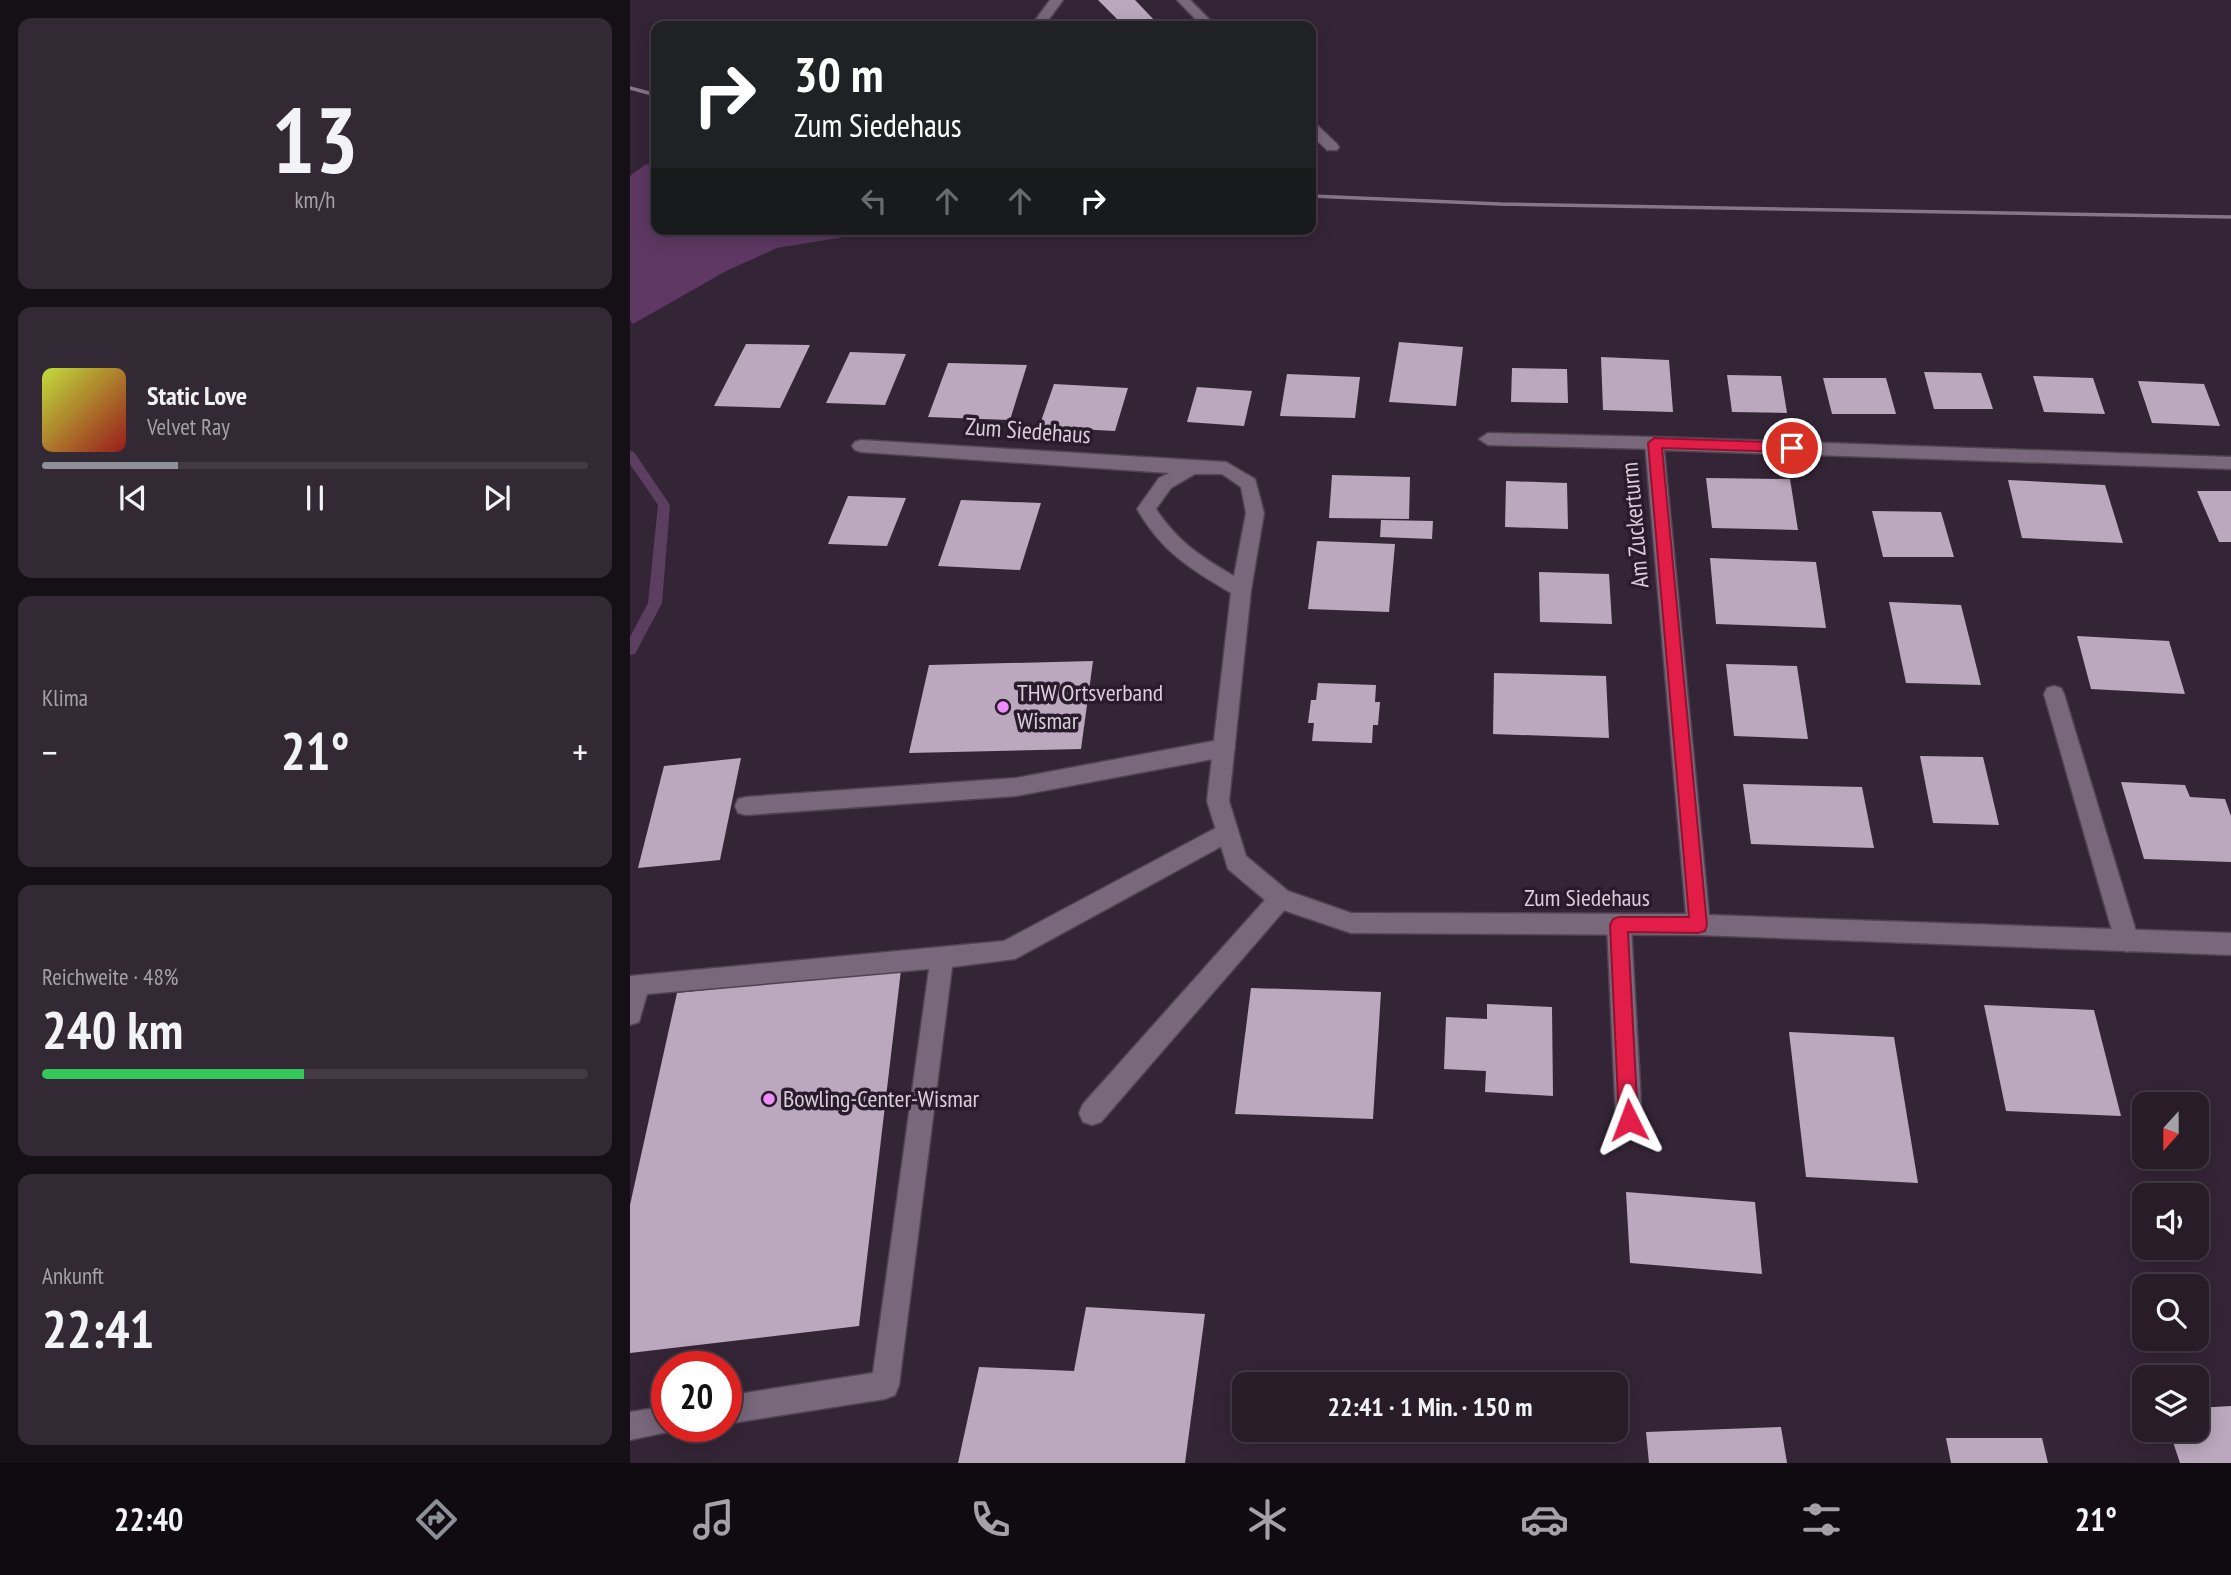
<!DOCTYPE html>
<html lang="de">
<meta charset="utf-8">
<style>
body{margin:0;font-family:"PT Sans Narrow",sans-serif;background:#332934;color:#f1f3f6;height:100vh;display:flex;flex-direction:column;font-size:26px;white-space:nowrap}
*{box-sizing:border-box;margin:0}
p{font-size:23px;color:#a4a1a8}
.icon{flex:none;width:38px;height:38px;fill:none;stroke:currentColor;stroke-width:2;stroke-linecap:round;stroke-linejoin:round}
.map{position:relative;flex:1;overflow:hidden}
.panel{display:flex;flex-direction:column;gap:18px;padding:18px;background:#150f16;width:630px}
.panel>*{flex:none}
.guide{position:absolute;left:21px;top:21px;width:665px;height:214px;border-radius:14px;box-shadow:0 4px 18px #0003,0 0 0 2px #433a45;background:#202124;color:#fff;overflow:hidden}
.needle{width:46px;rotate:201deg}
.fabs{position:absolute;left:1502px;top:1092px;display:grid;gap:14px}
.fabs a{display:grid;place-items:center;width:77px;height:77px;border-radius:14px;background:#271c28;box-shadow:0 4px 18px #0003,0 0 0 2px #433a45;font-size:35px}
.speed{position:absolute;left:21px;top:1351px;display:flex;gap:14px;font-size:35px;font-weight:700;text-align:center}
.speed>*{display:grid;place-content:center;width:91px;height:91px;border-radius:50%;background:#271c28;box-shadow:0 4px 18px #0003,0 0 0 2px #433a45;line-height:1}
.speed .limit{border:10px solid #d22;background:#fff;color:#111}
.pin{position:absolute;display:grid;place-items:center;width:60px;height:60px;color:#fff;margin:-30px;border:4px solid #fff;border-radius:50%;box-shadow:0 2px 7px #0007}
.me{position:absolute;width:77px;margin:-38px;rotate:357deg;stroke-linejoin:round;filter:drop-shadow(0 0 5px #0008)}
.turn{display:flex;align-items:center;gap:24px;height:147px;padding:0 28px;font-size:32px}
.turn .icon{width:91px;height:91px;stroke-width:2.5}
.turn b{display:block;font-size:49px;line-height:60px}
.lanes{display:flex;align-items:center;height:66px;padding:0 28px;background:#0003;justify-content:center;gap:35px;direction:ltr}
.lanes .off{opacity:.35}
.big{font-size:52px;font-weight:800;line-height:1.1}
.panel .widget{flex:1;display:flex;flex-direction:column;justify-content:center;gap:10px;min-width:0;padding:0 24px;border-radius:14px;background:#332934}
.panel .dial{align-items:center;gap:0}
.dial b{font-size:91px;line-height:1}
.song{display:flex;align-items:center;gap:21px}
.cover{width:84px;height:84px;border-radius:10px;background:linear-gradient(135deg,hsl(70 70% 55%),hsl(0 70% 35%))}
.played{height:7px;border-radius:4px;background:linear-gradient(90deg,#8c9099 25%,#433a45 25%)}
.keys{display:flex;justify-content:space-around;direction:ltr}
.heat{display:flex;justify-content:space-between;align-items:center;font-size:38px;direction:ltr}
.charge{height:10px;border-radius:5px;background:linear-gradient(90deg,#34c759 48%,#433a45 0)}
.trip{position:absolute;left:602px;top:1372px;width:396px;height:70px;border-radius:14px;background:#271c28;box-shadow:0 4px 18px #0003,0 0 0 2px #433a45;font-weight:800;line-height:70px;text-align:center}
.menu{display:flex;height:112px;justify-content:space-around;align-items:center;background:#100b10;color:#a4a1a8}
.menu .icon{width:49px;height:49px}
.menu .selected{color:#8c9099}
.menu b{font-size:32px;color:#f1f3f6}
main{display:flex;flex:1;min-height:0}
.map>svg:first-child{display:block}
.green{fill:#5e3863}
.lines{fill:none;stroke-linecap:round;stroke-linejoin:round}
.stream{fill:#5b3e60;fill-rule:evenodd}
.building{fill:#bba8be}
.lane-casing{stroke:#504352;stroke-width:3}
.street-casing{stroke:#504352;stroke-width:3}
.lane{fill:#79677b;fill-rule:evenodd}
.street{fill:#79677b;fill-rule:evenodd}
.rail{stroke:#847786;stroke-width:3.5}
.route{fill:#e11d48;stroke:#92132f;stroke-width:2}
.poi-dot{fill:#ed8cfa;stroke:#2a1b2c;stroke-width:2.5}
.labels{text-anchor:middle;stroke-width:7;stroke-linejoin:round;paint-order:stroke}
.street-label{font-size:24px;fill:#d9ceda;stroke:#2a1b2c}
.poi-label{font-size:24px;fill:#d9ceda;stroke:#2a1b2c;text-anchor:start}
</style>
<main>
<section class="panel">
<div class="widget dial"><b>13</b><p>km/h</p></div>
<div class="widget">
<div class="song"><i class="cover"></i><div><b>Static Love</b><p>Velvet Ray</p></div></div>
<div class="played"></div>
<div class="keys"><svg class="icon" aria-label="previous" viewBox="0 0 24 24"><path d="M18 5L8 12l10 7zM5 5v14"/></svg><svg class="icon" aria-label="pause" viewBox="0 0 24 24"><path d="M8 5v14M16 5v14"/></svg><svg class="icon" aria-label="next" viewBox="0 0 24 24"><path d="M6 5l10 7-10 7zM19 5v14"/></svg></div>
</div>
<div class="widget"><p>Klima</p>
<div class="heat"><a>−</a><b class="big">21°</b><a>+</a></div>
</div>
<div class="widget"><p>Reichweite · 48%</p><b class="big">240 km</b><div class="charge"></div></div>
<div class="widget"><p>Ankunft</p><b class="big">22:41</b></div>
</section>
<div class="map">
<svg width="1601" height="1463" viewBox="0 0 1601 1463">
<rect width="100%" height="100%" fill="#342536"/>
<!-- green -->
<path class="green" d="M16 164 26 167V229H190L214 237 147 248 96 271 3 324 0 320V176Z"/>
<g class="lines">
<!-- stream -->
<path class="stream" d="M0 451 4 452 40 505 32 603 5 654 0 655V637L18 603 28 505 0 464Z"/>
</g>
<!-- building -->
<g class="building">
<path d="M468 0H505L528 24 494 26Z"/>
<path d="M769 342 833 347 826 406 759 402Z"/>
<path d="M116 344 180 345 150 408 84 406Z"/>
<path d="M220 352 276 354 255 405 196 403Z"/>
<path d="M971 357 1039 360 1043 412 973 410Z"/>
<path d="M318 363 397 365 380 420 298 417Z"/>
<path d="M882 368 937 369 938 403 881 402Z"/>
<path d="M1294 372 1351 373 1363 409H1304Z"/>
<path d="M657 374 730 377 725 418 650 416Z"/>
<path d="M1097 375 1151 376 1157 413 1102 412Z"/>
<path d="M1403 376 1463 378 1475 414 1414 412Z"/>
<path d="M1193 378H1256L1266 414H1202Z"/>
<path d="M1508 381 1574 384 1590 426 1522 423Z"/>
<path d="M424 384 498 388 485 431 409 427Z"/>
<path d="M567 387 622 391 614 426 557 422Z"/>
<path d="M702 475 780 477 779 519 699 518Z"/>
<path d="M1076 478 1160 479 1168 530 1082 528Z"/>
<path d="M1378 480 1475 485 1493 543 1392 538Z"/>
<path d="M876 481 937 483 938 529 875 527Z"/>
<path d="M1567 491H1601V542H1589Z"/>
<path d="M218 496 276 498 257 546 198 544Z"/>
<path d="M331 500 411 503 390 570 308 566Z"/>
<path d="M1242 511 1311 512 1324 557H1253Z"/>
<path d="M751 520 803 521 802 539 750 537Z"/>
<path d="M687 541 765 544 759 612 678 609Z"/>
<path d="M1080 558 1186 562 1196 628 1086 624Z"/>
<path d="M909 572 979 574 982 624 910 622Z"/>
<path d="M1259 602 1331 605 1351 685 1276 683Z"/>
<path d="M1447 636 1539 641 1555 694 1461 689Z"/>
<path d="M463 661 451 749 279 753 299 665Z"/>
<path d="M1096 664 1167 666 1178 739 1104 736Z"/>
<path d="M864 673 976 676 979 738 863 734Z"/>
<path d="M688 683 746 685 745 702H750L748 725H743L742 743 682 741 684 723H678L681 700H686Z"/>
<path d="M1290 756 1353 757 1369 825 1303 823Z"/>
<path d="M111 758 90 860 8 868 34 766Z"/>
<path d="M1491 782 1555 785 1560 797 1595 799 1601 816V862L1514 859Z"/>
<path d="M1113 784 1232 787 1244 848 1121 844Z"/>
<path d="M271 970 229 1326 0 1353V1205L47 993Z"/>
<path d="M621 988 751 992 743 1119 605 1114Z"/>
<path d="M857 1004 922 1007 923 1096 855 1092 856 1071 814 1069 816 1017 857 1019Z"/>
<path d="M1354 1005 1464 1010 1491 1116 1376 1111Z"/>
<path d="M1159 1032 1264 1037 1288 1183 1176 1177Z"/>
<path d="M996 1192 1125 1202 1132 1274 1000 1263Z"/>
<path d="M456 1307 575 1314 555 1463H328L349 1367 444 1371Z"/>
<path d="M1601 1406V1463H1550L1539 1430H1566V1408Z"/>
<path d="M1151 1427 1157 1463H1019L1016 1432Z"/>
<path d="M1316 1438H1412L1418 1463H1321Z"/>
</g>
<g class="lines">
<!-- lane casing -->
<g class="lane-casing">
<g id="lane">
<path d="M420 0H433L414 26H401Z"/>
<path d="M547 0H560L586 26H572Z"/>
<path d="M681 123 686 124 707 144 709 147 707 150H697L681 135Z"/>
<path d="M858 433 1024 437 1030 439 1033 443 1030 447 1024 449 858 445 849 439Z"/>
<path d="M1424 686 1431 688 1434 694 1509 941 1505 948 1497 952 1489 948 1485 941 1414 694 1417 688Z"/>
<path d="M594 739 601 742 605 748 601 754 594 757 386 796 116 815 108 813 105 806 108 799 116 797 386 778Z"/>
<path d="M597 822 605 825 608 832 605 839 385 959 322 967 269 1385 265 1395 255 1399 96 1424V1396L243 1373 299 969 17 994 9 1022 0 1025V976L374 941Z"/>
<path d="M650 889 658 892 661 899 658 906 471 1122 462 1125 453 1122 449 1113 453 1104 642 892Z"/>
<path d="M989 915 997 918 1001 925 1012 1120 1008 1129 999 1132 990 1129 986 1120 977 925 981 918Z"/>
<path d="M37 1406V1426H49L47 1430 0 1440V1412Z"/>
</g>
</g>
<!-- street casing -->
<g class="street-casing">
<path id="street" d="M1024 437 1601 457V469L1034 450 1079 915 1601 933V955L1068 935 721 933 650 909 642 906 598 869 577 801 601 593C559 568 532 552 507 509L529 478 539 473 231 452 225 450 222 446 225 442 231 440 596 462 625 479 634 513 621 590 599 801 616 856 658 891 721 913 1056 914 1015 443 1018 439ZM565 474H592L611 487 616 513 604 576C570 556 548 542 526 509L541 488Z"/>
</g>
<!-- lane -->
<use href="#lane" class="lane"/>
<!-- street -->
<use href="#street" class="street"/>
<!-- rail -->
<g class="rail">
<path d="M0 88 26 95"/>
<path d="M681 196 870 204 1601 217"/>
</g>
</g>
<!-- route -->
<path class="route" d="M1024 438 1162 443 1168 448 1162 452 1032 448 1077 925 1075 931 1068 933 998 932 1008 1120 1006 1127 999 1129 992 1127 989 1120 980 925 983 919 989 917H1059L1018 443Z"/>
<!-- markers -->
<g class="poi-dot">
<circle cx="373" cy="707" r="7"/>
<circle cx="139" cy="1099" r="7"/>
</g>
<g class="labels">
<!-- street labels -->
<g class="street-label">
<text transform="translate(398 431) rotate(4)" y="8">Zum Siedehaus</text>
<text transform="translate(1005 525) rotate(-95)" y="8">Am Zuckerturm</text>
<text x="957" y="906">Zum Siedehaus</text>
</g>
<!-- poi labels -->
<g class="poi-label">
<text x="387" y="701">THW Ortsverband<tspan x="387" dy="28">Wismar</tspan></text>
<text x="153" y="1107">Bowling-Center-Wismar</text>
</g>
</g>
</svg>
<div class="fabs">
<a><svg class="needle" viewBox="-14 -14 28 28"><path d="M0-13l5 13h-10z" fill="#e53935"/><path d="M0 13l5-13h-10z" fill="#a4a1a8"/></svg></a>
<a><svg class="icon" aria-label="sound" viewBox="0 0 24 24"><path d="M4 9h4l5-4v14l-5-4H4zM17 9q2 3 0 6"/></svg></a>
<a><svg class="icon" aria-label="search" viewBox="0 0 24 24"><circle cx="10" cy="10" r="6"/><path d="M15 15l6 6"/></svg></a>
<a><svg class="icon" aria-label="layers" viewBox="0 0 24 24"><path d="M12 4l9 5-9 5-9-5zM3 14l9 5 9-5"/></svg></a>
</div>
<div class="speed"><div class="limit">20</div></div>
<div class="pin" style="left:1162px;top:448px;background:#d93025"><svg class="icon" aria-label="arrive" viewBox="0 0 24 24"><path d="M6 21V4h12l-3 4 3 4H6"/></svg></div>
<svg class="me" style="left:999px;top:1120px" viewBox="-20 -20 40 40"><path d="M0-17L14 15 0 8-14 15z" fill="#e11d48" stroke="#fff" stroke-width="4"/></svg>
<div class="trip">22:41 · 1 Min. · 150 m</div>
<div class="guide">
<div class="turn"><svg class="icon" aria-label="right" viewBox="0 0 24 24"><path d="M7 20v-9h11M14 6l5 5-5 5"/></svg><div><b>30 m</b>Zum Siedehaus</div></div>
<div class="lanes"><svg class="icon off" aria-label="left" viewBox="0 0 24 24"><path d="M17 20v-9H6M10 6l-5 5 5 5"/></svg><svg class="icon off" aria-label="ahead" viewBox="0 0 24 24"><path d="M12 20V5M6 11l6-6 6 6"/></svg><svg class="icon off" aria-label="ahead" viewBox="0 0 24 24"><path d="M12 20V5M6 11l6-6 6 6"/></svg><svg class="icon" aria-label="right" viewBox="0 0 24 24"><path d="M7 20v-9h11M14 6l5 5-5 5"/></svg></div>
</div>
</div>
</main>
<nav class="menu">
<b>22:40</b>
<svg class="icon selected" aria-label="directions" viewBox="0 0 24 24"><path d="M12 3l9 9-9 9-9-9zM9 14v-3h6M13 9l2 2-2 2"/></svg>
<svg class="icon" aria-label="music" viewBox="0 0 24 24"><path d="M9 18V5l10-2v13"/><circle cx="6" cy="18" r="3"/><circle cx="16" cy="16" r="3"/></svg>
<svg class="icon" aria-label="phone" viewBox="0 0 24 24"><path d="M5 4h4l2 5-3 2q2 4 5 5l2-3 5 2v4C11 20 4 13 5 4z"/></svg>
<svg class="icon" aria-label="climate" viewBox="0 0 24 24"><path d="M12 3v18M4 7l16 10M4 17L20 7"/></svg>
<svg class="icon" aria-label="car" viewBox="0 0 24 24"><path d="M5 17H2v-5l4-1 3-4h7l3 4 3 1v5h-3M9 17h6M6 11h13"/><circle cx="7" cy="17" r="2"/><circle cx="17" cy="17" r="2"/></svg>
<svg class="icon" aria-label="filters" viewBox="0 0 24 24"><path d="M4 7h16M4 17h16"/><circle cx="9" cy="7" r="2"/><circle cx="15" cy="17" r="2"/></svg>
<b>21°</b>
</nav>
